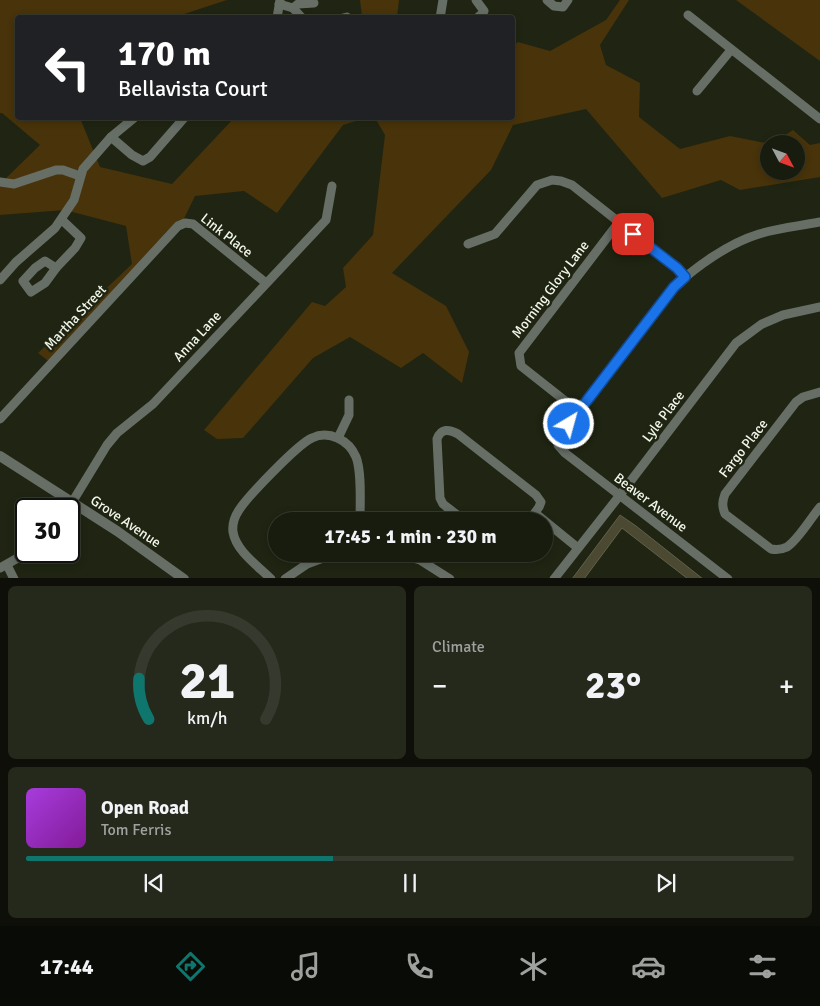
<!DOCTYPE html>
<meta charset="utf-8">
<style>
body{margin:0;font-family:Signika,sans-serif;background:#24291c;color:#f1f3f6;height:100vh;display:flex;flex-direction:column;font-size:19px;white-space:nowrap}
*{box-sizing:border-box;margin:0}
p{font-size:16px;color:#9ea19e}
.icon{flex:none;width:28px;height:28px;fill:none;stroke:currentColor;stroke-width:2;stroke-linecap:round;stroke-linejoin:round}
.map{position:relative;height:578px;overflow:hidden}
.details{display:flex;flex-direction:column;gap:8px;padding:8px;background:#0d0f08;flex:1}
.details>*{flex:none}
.hud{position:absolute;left:15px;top:15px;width:500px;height:105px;border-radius:5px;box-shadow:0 2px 8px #0003,0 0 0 1px #363a2e;background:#202124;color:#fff;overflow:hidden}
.needle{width:32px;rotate:131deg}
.buttons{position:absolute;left:760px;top:135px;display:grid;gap:10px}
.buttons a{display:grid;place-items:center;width:45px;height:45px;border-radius:50%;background:#171c0e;box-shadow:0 2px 8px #0003,0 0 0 1px #363a2e;font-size:25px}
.speed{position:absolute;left:15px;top:498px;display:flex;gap:10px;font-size:25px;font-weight:700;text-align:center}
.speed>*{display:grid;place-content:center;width:65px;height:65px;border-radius:50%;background:#171c0e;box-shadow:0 2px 8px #0003,0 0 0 1px #363a2e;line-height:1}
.speed .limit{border:2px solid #111;border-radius:8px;background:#fff;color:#111}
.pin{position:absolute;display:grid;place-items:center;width:42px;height:42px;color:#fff;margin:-21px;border-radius:10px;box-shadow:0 2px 8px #0006}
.me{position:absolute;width:55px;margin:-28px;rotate:37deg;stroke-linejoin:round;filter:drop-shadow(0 0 4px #0008)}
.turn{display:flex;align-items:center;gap:18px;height:105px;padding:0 20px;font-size:22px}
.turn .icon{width:65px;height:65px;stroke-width:2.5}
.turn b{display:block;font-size:35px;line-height:42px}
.big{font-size:38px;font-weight:800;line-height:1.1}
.details .widget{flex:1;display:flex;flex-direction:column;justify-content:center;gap:8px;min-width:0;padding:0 18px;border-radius:8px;background:#24291c}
.details .dial{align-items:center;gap:0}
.dial svg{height:130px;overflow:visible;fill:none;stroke:#363a2e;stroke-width:7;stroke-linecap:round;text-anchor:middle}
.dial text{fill:#f1f3f6;stroke:none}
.song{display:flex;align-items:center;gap:15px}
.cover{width:60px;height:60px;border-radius:8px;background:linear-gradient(135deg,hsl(280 70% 55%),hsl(290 70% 35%))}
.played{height:5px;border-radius:2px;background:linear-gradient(90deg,#0f766e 40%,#363a2e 40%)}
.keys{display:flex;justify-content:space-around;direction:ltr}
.heat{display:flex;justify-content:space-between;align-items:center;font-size:28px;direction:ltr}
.details .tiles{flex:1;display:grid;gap:8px;grid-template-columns:1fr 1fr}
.widget:last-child{grid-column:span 2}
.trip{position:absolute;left:268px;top:512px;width:285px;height:50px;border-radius:25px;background:#171c0e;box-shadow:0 2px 8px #0003,0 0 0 1px #363a2e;font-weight:800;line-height:50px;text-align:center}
.tab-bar{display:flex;height:80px;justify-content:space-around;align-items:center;background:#090b06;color:#9ea19e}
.tab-bar .icon{width:35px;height:35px}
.tab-bar .on{color:#0f766e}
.tab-bar b{font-size:22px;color:#f1f3f6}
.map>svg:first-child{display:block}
.green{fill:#48330a;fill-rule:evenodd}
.building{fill:#4c4933;stroke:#636049}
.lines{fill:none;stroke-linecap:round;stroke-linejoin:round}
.minor{stroke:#666e66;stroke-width:9}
.tertiary{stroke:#666e66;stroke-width:10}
.route-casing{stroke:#114b97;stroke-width:12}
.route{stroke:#1a73e8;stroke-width:9}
.labels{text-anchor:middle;stroke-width:5;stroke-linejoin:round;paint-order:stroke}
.street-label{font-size:14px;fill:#f2f7eb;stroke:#1f2512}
</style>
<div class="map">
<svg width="820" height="579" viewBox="0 0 820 579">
<rect width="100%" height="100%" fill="#1f2512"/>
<!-- green -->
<g class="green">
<path d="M0 0H227L175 17 18 18V118H80L100 167 172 184 234 118H366L343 125 277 213 244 191 195 196 178 231 51 363 38 353 132 264 126 226 65 210 0 215V184L40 145 2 113H0Z"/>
<path d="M360 0H399L397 17H362Z"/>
<path d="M620 0H629L600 45 606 65 640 83 639 117 680 149 730 136 771 144 793 130 810 145 820 143V177L740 190 721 180 662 198 586 109 513 125 491 170 392 273 446 306 469 352 462 383 423 353 401 368 350 337 313 358 243 438 217 439 204 430 312 302 325 306 346 287 343 268 373 235 385 135 375 118H512L513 46 518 42 550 51 606 20ZM769 144H796V171H769Z"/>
<path d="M736 0H820V61Z"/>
</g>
<!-- building -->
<path class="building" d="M620 515 636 526 703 579H688L622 528 584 579H572Z"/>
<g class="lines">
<!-- minor -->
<g class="minor">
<path d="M476 0 484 11 483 13 477 18"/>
<path d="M547 0 554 6 563 7 568 0"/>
<path d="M279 4 293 8 298 4 314 3"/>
<path d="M293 8 302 18"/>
<path d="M688 15 820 119"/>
<path d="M277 18 280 0"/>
<path d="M343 18 347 17"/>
<path d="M440 18 443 0"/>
<path d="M697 91 731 50"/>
<path d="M111 137 132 155 143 161 150 157 184 118"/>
<path d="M0 182 14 184 56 170H63L80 176"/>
<path d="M468 244 495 234 537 185 552 180 561 181 572 185 677 268 685 277"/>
<path d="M45 261 56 268 45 283 31 292 23 281 35 268Z"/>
<path d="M56 268 75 248 81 238 62 220"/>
<path d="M0 280 16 262 55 228 74 200 83 169 111 137 134 118"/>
<path d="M820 392 803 397 796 402 725 494C722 502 722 506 725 514L771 549C777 550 781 550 787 547 798 540 811 518 820 507"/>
<path d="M578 411 521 366 519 353 619 222"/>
<path d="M0 419 178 226 185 223 193 224 266 283"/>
<path d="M338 438 349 415V400"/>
<path d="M68 509 107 445 117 433 153 404 326 220 332 186"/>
<path d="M535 513 578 548"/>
<path d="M441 521 450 510"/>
<path d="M465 521 443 504 440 498 437 439C441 428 449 429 458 434L536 495 541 502 539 507 529 521"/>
<path d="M398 554 420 560 450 579"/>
<path d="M7 565 14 579"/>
<path d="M0 568 30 551"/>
<path d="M271 579C258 566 236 551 233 532 232 524 235 516 239 510 248 496 298 444 312 438 329 430 349 440 356 457 362 472 360 504 360 521"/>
<path d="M285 579 307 564 334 554"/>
<path d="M554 579 620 495 736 343 762 324 783 315 820 307"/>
<path d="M728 579 565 453 558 445V441L578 411 674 287C697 266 729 243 759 234 778 228 800 226 820 222"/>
</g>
<!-- tertiary -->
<path class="tertiary" d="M0 456 117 531 184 579"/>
</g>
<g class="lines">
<!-- route casing -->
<g class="route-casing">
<path id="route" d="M569 424 674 287 685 277 677 268 633 234"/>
</g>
<!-- route -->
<use href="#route" class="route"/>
</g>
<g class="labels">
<!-- street labels -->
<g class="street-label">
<text transform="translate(227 235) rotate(38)" y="5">Link Place</text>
<text transform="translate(550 289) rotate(-53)" y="5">Morning Glory Lane</text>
<text transform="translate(75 317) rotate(-47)" y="5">Martha Street</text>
<text transform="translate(197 336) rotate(-47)" y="5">Anna Lane</text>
<text transform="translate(663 416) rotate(-53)" y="5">Lyle Place</text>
<text transform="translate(743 448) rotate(-52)" y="5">Fargo Place</text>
<text transform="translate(651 502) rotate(37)" y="5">Beaver Avenue</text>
<text transform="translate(126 521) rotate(34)" y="5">Grove Avenue</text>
</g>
</g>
</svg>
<div class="buttons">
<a><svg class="needle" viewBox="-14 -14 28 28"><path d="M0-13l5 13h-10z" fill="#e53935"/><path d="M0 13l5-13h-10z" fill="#9ea19e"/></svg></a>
</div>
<div class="speed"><div class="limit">30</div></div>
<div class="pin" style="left:633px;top:234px;background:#d93025"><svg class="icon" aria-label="arrive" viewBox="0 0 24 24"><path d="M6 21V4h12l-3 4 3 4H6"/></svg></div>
<svg class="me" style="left:569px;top:424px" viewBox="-20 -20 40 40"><circle r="17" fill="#1a73e8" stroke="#fff" stroke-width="3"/><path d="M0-11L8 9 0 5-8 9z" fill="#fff"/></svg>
<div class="trip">17:45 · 1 min · 230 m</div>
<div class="hud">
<div class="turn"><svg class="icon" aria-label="left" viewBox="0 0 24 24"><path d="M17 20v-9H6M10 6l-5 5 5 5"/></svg><div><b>170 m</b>Bellavista Court</div></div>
</div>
</div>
<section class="details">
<div class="tiles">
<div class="widget dial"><svg viewBox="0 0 100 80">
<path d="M14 69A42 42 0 1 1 86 69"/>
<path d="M14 69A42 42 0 0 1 8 44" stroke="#0f766e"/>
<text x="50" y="56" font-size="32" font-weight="700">21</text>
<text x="50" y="72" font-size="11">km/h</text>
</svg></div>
<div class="widget"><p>Climate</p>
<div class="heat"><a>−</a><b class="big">23°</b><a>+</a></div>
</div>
<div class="widget">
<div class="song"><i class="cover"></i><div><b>Open Road</b><p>Tom Ferris</p></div></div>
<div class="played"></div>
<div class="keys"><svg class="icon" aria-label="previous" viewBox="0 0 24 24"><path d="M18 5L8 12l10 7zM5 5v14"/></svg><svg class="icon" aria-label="pause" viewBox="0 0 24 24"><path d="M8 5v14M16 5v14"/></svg><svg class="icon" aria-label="next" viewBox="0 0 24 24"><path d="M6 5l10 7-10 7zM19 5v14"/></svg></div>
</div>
</div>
</section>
<nav class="tab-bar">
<b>17:44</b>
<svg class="icon on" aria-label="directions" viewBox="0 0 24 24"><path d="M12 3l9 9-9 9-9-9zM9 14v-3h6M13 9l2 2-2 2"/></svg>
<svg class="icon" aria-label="music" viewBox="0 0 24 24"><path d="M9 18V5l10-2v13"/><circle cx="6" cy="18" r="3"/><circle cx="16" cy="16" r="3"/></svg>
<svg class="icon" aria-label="phone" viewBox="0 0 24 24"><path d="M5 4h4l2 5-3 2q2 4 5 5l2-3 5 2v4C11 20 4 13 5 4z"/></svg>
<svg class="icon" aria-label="climate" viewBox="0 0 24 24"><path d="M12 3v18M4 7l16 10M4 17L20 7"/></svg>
<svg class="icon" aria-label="car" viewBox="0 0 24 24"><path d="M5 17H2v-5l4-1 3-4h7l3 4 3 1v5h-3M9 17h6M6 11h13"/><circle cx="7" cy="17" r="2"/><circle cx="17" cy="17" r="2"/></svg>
<svg class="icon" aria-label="filters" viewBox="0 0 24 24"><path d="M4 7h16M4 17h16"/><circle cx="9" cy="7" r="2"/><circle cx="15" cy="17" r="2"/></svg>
</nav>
